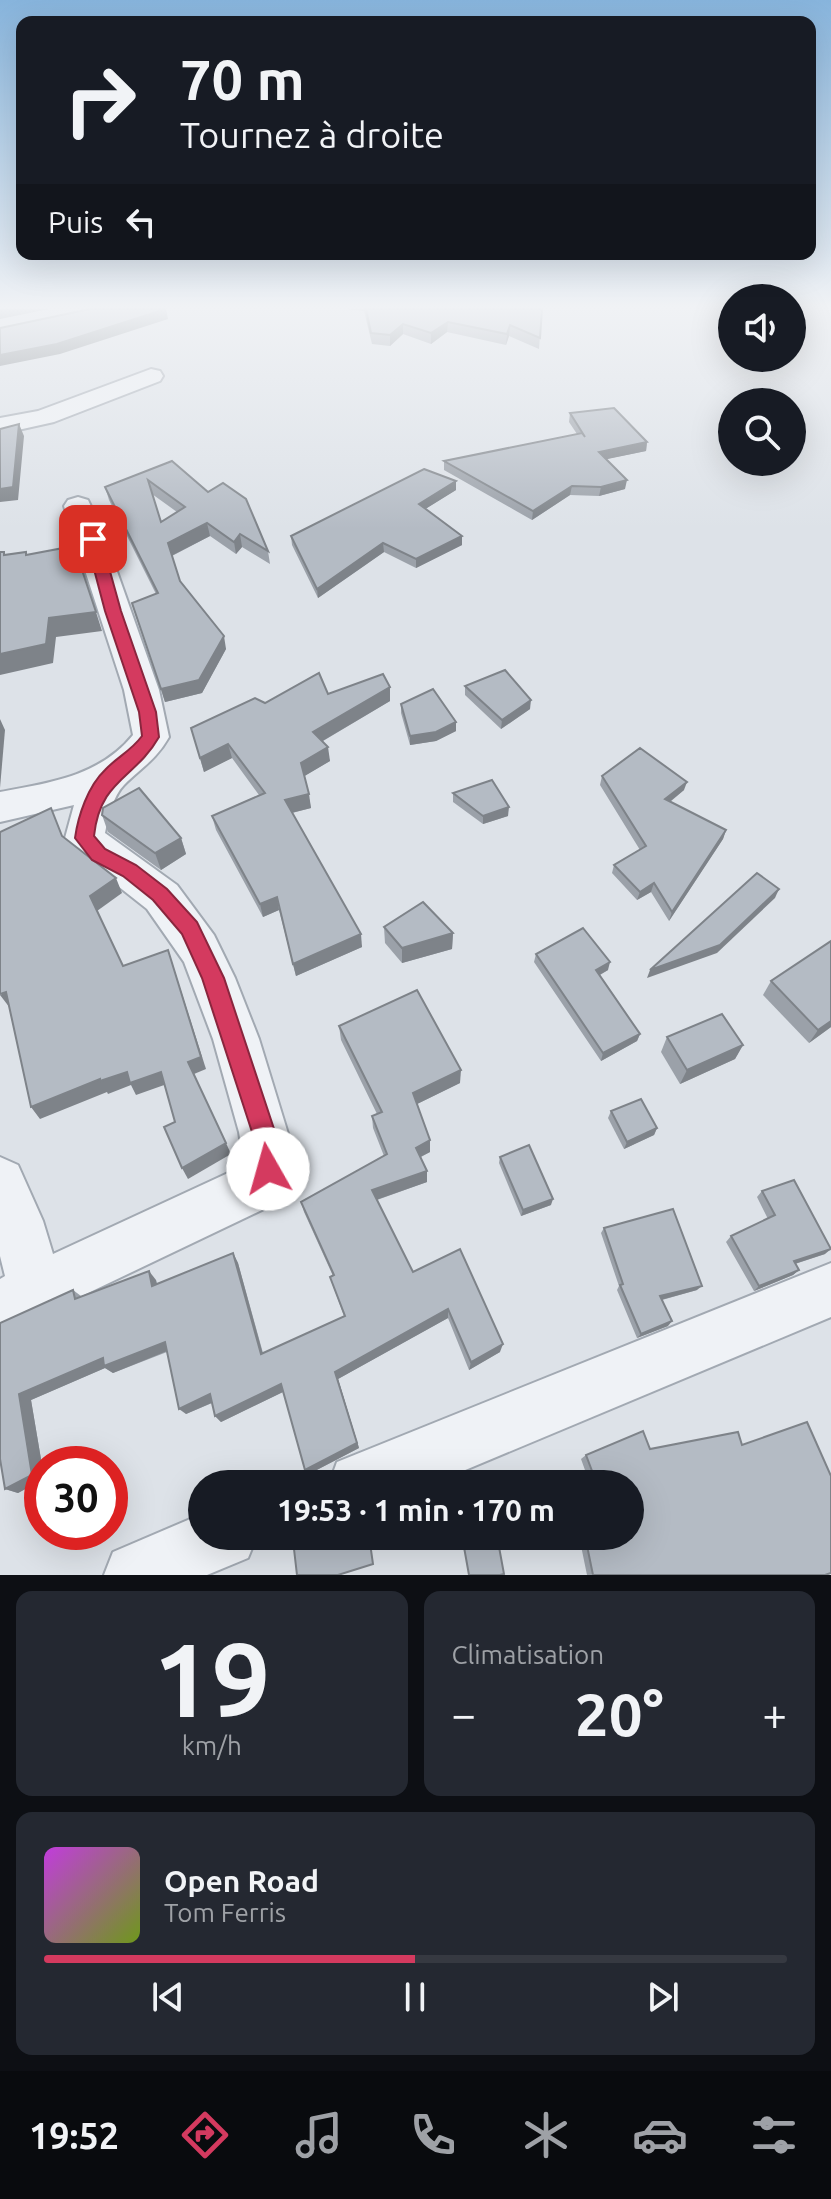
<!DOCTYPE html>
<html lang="fr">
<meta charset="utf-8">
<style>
body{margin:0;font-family:Ubuntu,sans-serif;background:#242831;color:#f1f3f6;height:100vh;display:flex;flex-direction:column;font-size:30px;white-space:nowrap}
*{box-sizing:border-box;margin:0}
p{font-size:26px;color:#9ea1a6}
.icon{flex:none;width:44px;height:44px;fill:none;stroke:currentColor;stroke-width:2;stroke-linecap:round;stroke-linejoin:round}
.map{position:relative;height:1575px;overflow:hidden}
.panel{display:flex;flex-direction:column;gap:16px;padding:16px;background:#0d0f14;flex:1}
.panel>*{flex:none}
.top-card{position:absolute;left:16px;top:16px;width:800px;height:244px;border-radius:16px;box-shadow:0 8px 32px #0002;background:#171b24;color:#f1f3f6;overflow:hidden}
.fabs{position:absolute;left:718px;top:284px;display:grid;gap:16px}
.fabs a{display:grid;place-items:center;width:88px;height:88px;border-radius:50%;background:#171b24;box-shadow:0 8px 32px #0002;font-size:40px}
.speed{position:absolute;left:24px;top:1446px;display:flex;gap:16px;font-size:40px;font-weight:700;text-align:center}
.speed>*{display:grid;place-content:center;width:104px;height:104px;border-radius:50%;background:#171b24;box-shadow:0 8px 32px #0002;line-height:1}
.speed .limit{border:12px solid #d22;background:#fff;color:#111}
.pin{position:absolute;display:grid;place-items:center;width:68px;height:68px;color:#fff;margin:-34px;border-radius:16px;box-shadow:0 4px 12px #0006}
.me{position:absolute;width:88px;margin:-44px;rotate:353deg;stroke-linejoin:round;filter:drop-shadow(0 0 6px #0008)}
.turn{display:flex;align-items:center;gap:28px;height:168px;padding:0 32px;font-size:36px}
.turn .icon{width:104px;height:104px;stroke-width:2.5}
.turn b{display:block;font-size:56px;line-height:68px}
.then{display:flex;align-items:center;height:76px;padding:0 32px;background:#0003;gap:16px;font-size:30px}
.big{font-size:60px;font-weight:700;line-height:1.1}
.panel .card{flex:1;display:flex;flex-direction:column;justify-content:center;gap:12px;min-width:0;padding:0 28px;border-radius:16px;background:#242831}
.panel .dial{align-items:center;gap:0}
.dial b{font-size:104px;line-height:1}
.song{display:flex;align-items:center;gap:24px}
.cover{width:96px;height:96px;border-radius:12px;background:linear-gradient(135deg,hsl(290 70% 55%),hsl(80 70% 35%))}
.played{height:8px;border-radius:4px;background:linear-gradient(90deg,#d43a5f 50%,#363941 50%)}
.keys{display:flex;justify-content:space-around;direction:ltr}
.heat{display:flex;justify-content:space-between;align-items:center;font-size:44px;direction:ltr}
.panel .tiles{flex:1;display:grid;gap:16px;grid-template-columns:1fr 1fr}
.card:last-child{grid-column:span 2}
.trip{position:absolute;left:188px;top:1470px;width:456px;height:80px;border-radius:40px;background:#171b24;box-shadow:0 8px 32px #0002;font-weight:700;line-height:80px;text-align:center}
.tabs{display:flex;height:128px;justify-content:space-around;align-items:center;background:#090b0e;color:#9ea1a6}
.tabs .icon{width:56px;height:56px}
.tabs .on{color:#d43a5f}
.tabs b{font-size:36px;color:#f1f3f6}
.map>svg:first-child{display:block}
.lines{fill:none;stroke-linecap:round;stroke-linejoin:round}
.minor-casing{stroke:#a2a9b2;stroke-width:4}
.minor{fill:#eff2f6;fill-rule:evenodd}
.wall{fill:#9ba1a9;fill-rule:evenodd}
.shaded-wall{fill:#7e8389}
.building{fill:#b4bbc4;stroke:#7e8389;stroke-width:2;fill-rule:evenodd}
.route{fill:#d43a5f;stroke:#8a263e;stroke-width:2}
</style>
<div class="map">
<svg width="831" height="1575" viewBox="0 0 831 1575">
<rect width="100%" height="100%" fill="#dde2e8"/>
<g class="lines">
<!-- minor casing -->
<g class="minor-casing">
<g id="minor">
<path d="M151 369 160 371 163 376 160 381 54 422 0 434V418L38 411Z"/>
<path d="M78 497 88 500 103 532 159 690 169 737C156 760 142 767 124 785 113 796 108 818 105 833L177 885 214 935 235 978 259 1039 293 1150V1166L283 1190 264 1209 0 1335V1279L5 1276 0 1256V1157L18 1165 43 1221 53 1254 228 1173 243 1158 239 1132 213 1039 184 962 147 909 71 849 65 838 74 805 0 822V792C49 783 100 776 133 735L124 690 64 506 68 500Z"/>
<path d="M831 1263V1317L432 1484H329L337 1462Z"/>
<path d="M202 1514V1536H257L248 1558 207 1575H104L113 1552Z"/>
</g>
</g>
<!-- minor -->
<use href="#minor" class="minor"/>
</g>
<!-- wall -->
<g class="wall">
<path d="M346 309H542L539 349 509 336 506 345 447 332 431 344 403 334 390 346 372 344 364 311Z"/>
<path d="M570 413 647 442 646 451 606 459 625 489 599 496 570 495 532 520 444 470V461L577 434 569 422Z"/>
<path d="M172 461 268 551 270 564 242 547 236 554 210 536 172 556 180 581 226 649 202 693 165 702 132 603 156 594 109 500 105 487ZM152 494 177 512 161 522Z"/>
<path d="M456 481V490L425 509 462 545 416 568 384 552 318 598 292 545 291 536Z"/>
<path d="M465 686 530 709 501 729 465 695Z"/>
<path d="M390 687V701L323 741 330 761 304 776 311 808 292 813 362 947 296 976 279 910 263 917 216 830 212 816 259 795 232 758 204 772 191 728 265 703 328 694Z"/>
<path d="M401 704 456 722V731L436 741 410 745 401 713Z"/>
<path d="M602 776 684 790 670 802 726 830 723 839 669 921 651 892 637 900 612 873 614 865 640 850 600 785Z"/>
<path d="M453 793 508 816 483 824 453 802Z"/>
<path d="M102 815 181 838 186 854 161 870 108 832Z"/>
<path d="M384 927 453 933 452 949 402 963 385 943Z"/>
<path d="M536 954 608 970 600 975 640 1034 637 1041 601 1061 534 962Z"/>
<path d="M771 981 831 1027 809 1043 763 995Z"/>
<path d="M339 1026 460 1083 417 1104 430 1140V1152L421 1157 427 1182 377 1200 413 1272 500 1352 469 1370 448 1318 338 1379 359 1448 309 1474 305 1470 283 1392 221 1422 215 1416 212 1403 186 1414 167 1352 113 1373 105 1368 31 1400 42 1465V1480L18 1493 5 1489 0 1459 73 1290 81 1296 156 1280 157 1284 233 1253 238 1263 263 1353 344 1316 333 1286 330 1277 333 1276 304 1212 301 1202 384 1156 373 1128 372 1116 377 1114 341 1040Z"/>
<path d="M667 1037 743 1045 735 1059 680 1084 661 1052Z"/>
<path d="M611 1111 657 1128 654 1135 624 1149 608 1118Z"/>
<path d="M500 1157 551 1205 521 1216 499 1163Z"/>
<path d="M762 1191 825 1254 795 1264 799 1270 793 1275 754 1291 726 1242 731 1236 768 1219 757 1197Z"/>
<path d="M604 1228 697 1290 662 1300 668 1326 637 1338 617 1290 619 1286 601 1233Z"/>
<path d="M742 1445 825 1575H587L579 1536H630V1484H590L581 1459 586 1455 650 1449Z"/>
</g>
<!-- shaded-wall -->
<g class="shaded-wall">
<path d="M0 309H49L0 319Z"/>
<path d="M166 309 168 319 60 354 0 366V355Z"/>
<path d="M448 322 447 332 431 344V333Z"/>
<path d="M403 324V334L390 346V335Z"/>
<path d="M510 325 509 336 506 345 507 334Z"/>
<path d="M19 424 24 436 18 500 0 502V489Z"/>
<path d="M647 442 646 451 598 461 599 452Z"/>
<path d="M627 480 625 489 599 496 601 487Z"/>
<path d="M456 481V490L419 513V504Z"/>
<path d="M572 486 570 495 532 520 533 511Z"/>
<path d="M207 523 210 536 171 556 168 543Z"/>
<path d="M240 534 242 547 236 554 234 542Z"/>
<path d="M462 536V545L416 568V559Z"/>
<path d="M383 543 384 552 318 598 317 589Z"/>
<path d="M96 612 102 631 56 637 53 663 0 675V654L49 618Z"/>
<path d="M224 636 226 649 202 693 165 702 161 689Z"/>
<path d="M390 687V701L314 746 313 732Z"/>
<path d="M531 700 530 709 501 729 502 720Z"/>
<path d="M0 719 5 730 0 788Z"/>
<path d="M456 722V731L436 741 410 745V736Z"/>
<path d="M228 744 232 758 204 772 200 758Z"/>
<path d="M328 747 330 761 303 777 301 763Z"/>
<path d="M687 782 684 790 662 808 665 799Z"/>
<path d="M309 794 311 808 287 814 285 800Z"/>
<path d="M509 807 508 816 483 824V816Z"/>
<path d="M726 830 723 839 669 921 672 912Z"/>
<path d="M181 838 186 854 161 870 155 853Z"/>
<path d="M116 878 122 893 97 911 90 896Z"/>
<path d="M654 883 651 892 637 900 640 892Z"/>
<path d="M779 889 775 898 717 953 647 978 650 970Z"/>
<path d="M277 897 279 910 263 917 260 904Z"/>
<path d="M453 933 452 949 402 963V948Z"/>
<path d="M361 934 362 947 296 976 293 964Z"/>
<path d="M168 950 206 1069 194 1074 188 1062Z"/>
<path d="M610 962 608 970 594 978 596 970Z"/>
<path d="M6 992 10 1008 0 995Z"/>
<path d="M831 1021V1027L809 1043 818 1030Z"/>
<path d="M640 1034 637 1041 601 1061 603 1053Z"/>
<path d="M743 1045 735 1059 680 1084 687 1070Z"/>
<path d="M461 1070 460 1083 413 1106V1093Z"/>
<path d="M127 1072H161L167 1084 136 1095 131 1085 108 1094 107 1092 40 1119 31 1107 100 1079Z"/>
<path d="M657 1128 654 1135 624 1149 627 1142Z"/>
<path d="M430 1140V1152L416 1159V1148Z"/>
<path d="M226 1143 231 1154 188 1179 182 1168Z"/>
<path d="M427 1171V1182L373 1201 372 1190Z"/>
<path d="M553 1199 551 1205 521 1216 523 1210Z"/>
<path d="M831 1249 825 1254 788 1266 794 1261Z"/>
<path d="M233 1253 238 1263 265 1362 261 1354Z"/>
<path d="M799 1270 793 1275 754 1291 759 1286Z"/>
<path d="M149 1271 156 1280 159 1295 152 1286Z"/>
<path d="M702 1286 697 1290 657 1301 660 1296Z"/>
<path d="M448 1309V1318L338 1379 359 1448 309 1474 305 1470 335 1372Z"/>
<path d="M672 1321 668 1326 637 1338 641 1334Z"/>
<path d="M165 1342 172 1349 113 1373 105 1368 31 1400 42 1465V1480L18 1493 5 1489 19 1394 103 1358Z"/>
<path d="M503 1344 500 1352 469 1370 471 1362Z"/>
<path d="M281 1384 285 1391 221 1422 215 1416Z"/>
<path d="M210 1394 216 1401 186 1414 179 1409Z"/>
</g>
<!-- building -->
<g class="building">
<path d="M90 309H166L57 344 0 355V328Z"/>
<path d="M366 309H542L540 338 510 325 507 334 448 322 431 333 403 324 390 335 371 333Z"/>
<path d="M614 408 647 442 599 452 627 480 601 487 572 486 533 511 444 461 582 433 585 437 570 413Z"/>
<path d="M19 424 13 487 0 489V429Z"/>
<path d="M172 461 208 492 223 483 246 499 268 551 240 534 234 542 207 523 168 543 180 581 224 636 199 680 161 689 132 603 158 593 105 487ZM148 480 185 507 161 522Z"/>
<path d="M424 469 456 481 419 504 462 536 416 559 383 543 317 589 291 536Z"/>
<path d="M74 546 96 612 49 618 46 644 0 654V552H4V555L26 552V555Z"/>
<path d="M505 670 531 700 502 720 465 686Z"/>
<path d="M319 673 328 694 383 674 390 687 313 732 328 747 301 763 309 794 285 800 361 934 293 964 277 897 260 904 212 816 265 793 228 744 200 758 191 728 255 698 265 703Z"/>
<path d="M433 689 456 722 436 732 410 736 401 704Z"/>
<path d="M640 748 687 782 665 799 726 830 672 912 654 883 640 892 614 865 646 846 602 776Z"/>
<path d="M492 780 509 807 483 816 453 793Z"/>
<path d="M139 788 181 838 155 853 102 815 103 808Z"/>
<path d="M51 808 62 836 116 878 90 896 123 966 168 950 201 1057 188 1062 226 1143 182 1168 164 1127 175 1122 161 1072 130 1083 127 1072 100 1081V1079L31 1107 6 992 0 994V832Z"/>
<path d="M757 873 779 889 720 945 650 970Z"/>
<path d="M423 902 453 933 402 948 384 927Z"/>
<path d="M583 928 610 962 596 970 640 1034 603 1053 536 954Z"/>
<path d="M831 941V1021L818 1030 771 981Z"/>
<path d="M417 990 461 1070 413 1093 430 1140 416 1148 427 1171 372 1190 413 1272 460 1249 503 1344 471 1362 448 1309 335 1372 357 1443 305 1470 281 1384 215 1416 210 1394 179 1409 165 1342 104 1366 103 1358 19 1394 32 1475 5 1489 0 1459V1323L73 1290 75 1299 149 1271 152 1286 233 1253 261 1354 345 1316 330 1277 334 1275 301 1202 387 1154 372 1116 382 1112 339 1026Z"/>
<path d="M722 1014 743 1045 687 1070 667 1037Z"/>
<path d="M641 1099 657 1128 627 1142 611 1111Z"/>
<path d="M529 1145 553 1199 523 1210 500 1157Z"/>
<path d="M794 1180 831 1249 794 1261 799 1270 759 1286 731 1236 775 1215 762 1191Z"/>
<path d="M673 1209 702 1286 660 1296 672 1321 641 1334 620 1285 623 1284 604 1228Z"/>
<path d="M807 1422 831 1476V1573L825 1575H593L585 1536H630V1484H597L586 1455 643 1431 650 1449 738 1432 742 1445Z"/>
<path d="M331 1536H369L373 1564 338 1575H297L294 1549 331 1538Z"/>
<path d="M462 1536H497L504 1574 500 1575H469Z"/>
</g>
<!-- sky -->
<linearGradient id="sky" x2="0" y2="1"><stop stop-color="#87b4dc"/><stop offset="0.58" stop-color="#f0f2f5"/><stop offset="1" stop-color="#f0f2f5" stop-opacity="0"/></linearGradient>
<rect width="831" height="529" fill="url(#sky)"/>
<!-- route -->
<path class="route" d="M93 535 101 539 121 611 156 712 159 737C135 779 100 779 94 836L105 849 136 865 167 889 197 922 224 978 282 1153 277 1178 268 1181 259 1178 256 1169 258 1153 252 1132 202 978 182 934 153 900 123 876 92 860 75 838C78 816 88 786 105 770 117 757 131 751 142 736L139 712 105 611 86 539Z"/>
</svg>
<div class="fabs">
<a><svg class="icon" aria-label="sound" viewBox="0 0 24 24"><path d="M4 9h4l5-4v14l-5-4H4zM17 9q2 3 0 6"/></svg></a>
<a><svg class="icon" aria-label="search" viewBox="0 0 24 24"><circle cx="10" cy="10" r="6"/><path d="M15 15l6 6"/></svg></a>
</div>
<div class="speed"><div class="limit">30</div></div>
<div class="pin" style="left:93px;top:539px;background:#d93025"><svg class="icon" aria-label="arrive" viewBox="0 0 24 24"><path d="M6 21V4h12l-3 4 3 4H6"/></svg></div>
<svg class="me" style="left:268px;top:1169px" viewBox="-20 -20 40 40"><circle r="19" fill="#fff"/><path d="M0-13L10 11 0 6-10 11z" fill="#d43a5f"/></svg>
<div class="trip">19:53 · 1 min · 170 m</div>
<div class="top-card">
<div class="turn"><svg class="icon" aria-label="right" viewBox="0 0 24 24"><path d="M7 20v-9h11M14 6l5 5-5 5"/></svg><div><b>70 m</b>Tournez à droite</div></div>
<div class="then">Puis<svg class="icon" aria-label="left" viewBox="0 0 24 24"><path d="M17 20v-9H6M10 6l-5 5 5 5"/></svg></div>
</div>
</div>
<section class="panel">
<div class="tiles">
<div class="card dial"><b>19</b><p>km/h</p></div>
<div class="card"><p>Climatisation</p>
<div class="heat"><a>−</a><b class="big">20°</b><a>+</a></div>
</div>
<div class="card">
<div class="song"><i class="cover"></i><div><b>Open Road</b><p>Tom Ferris</p></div></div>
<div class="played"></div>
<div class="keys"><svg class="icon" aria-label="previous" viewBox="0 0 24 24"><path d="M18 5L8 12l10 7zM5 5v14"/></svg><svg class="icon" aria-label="pause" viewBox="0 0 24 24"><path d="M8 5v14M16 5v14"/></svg><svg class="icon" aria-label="next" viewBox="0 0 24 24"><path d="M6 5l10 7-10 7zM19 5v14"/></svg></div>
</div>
</div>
</section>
<nav class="tabs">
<b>19:52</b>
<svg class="icon on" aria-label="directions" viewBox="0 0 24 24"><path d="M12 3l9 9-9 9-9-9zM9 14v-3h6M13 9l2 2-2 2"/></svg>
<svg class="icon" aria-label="music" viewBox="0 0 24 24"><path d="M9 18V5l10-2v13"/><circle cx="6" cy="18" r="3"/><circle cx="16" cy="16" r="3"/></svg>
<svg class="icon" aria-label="phone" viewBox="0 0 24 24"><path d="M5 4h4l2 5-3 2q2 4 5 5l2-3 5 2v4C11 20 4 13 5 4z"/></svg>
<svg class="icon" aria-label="climate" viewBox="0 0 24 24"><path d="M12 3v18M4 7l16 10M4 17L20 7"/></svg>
<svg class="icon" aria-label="car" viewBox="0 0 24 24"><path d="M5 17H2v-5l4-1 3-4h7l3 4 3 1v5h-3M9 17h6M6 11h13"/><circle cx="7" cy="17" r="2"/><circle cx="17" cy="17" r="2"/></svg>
<svg class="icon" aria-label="filters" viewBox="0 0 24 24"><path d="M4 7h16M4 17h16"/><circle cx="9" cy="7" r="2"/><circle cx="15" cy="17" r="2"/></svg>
</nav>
